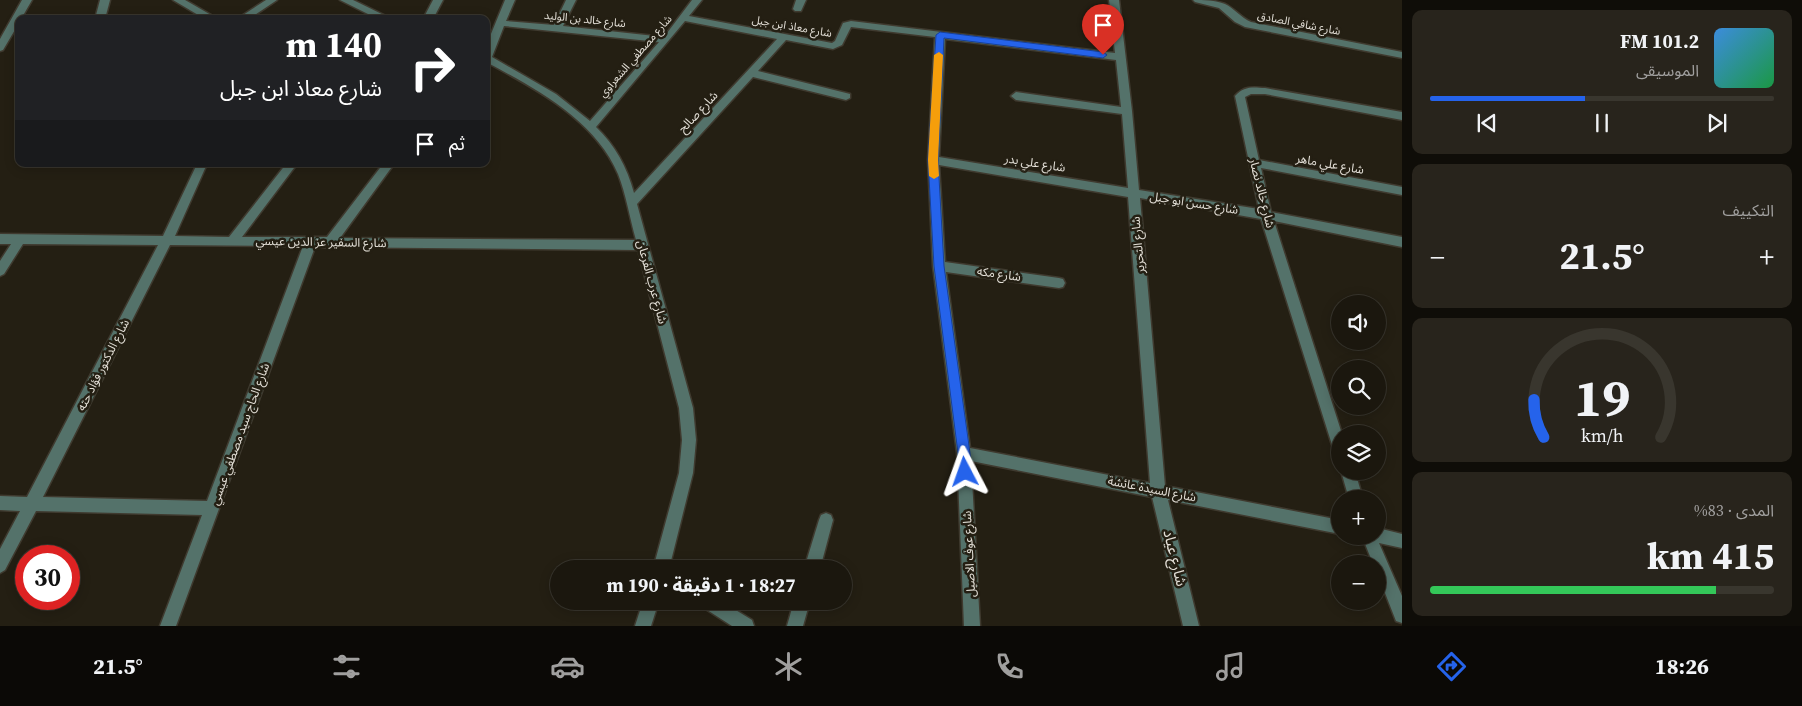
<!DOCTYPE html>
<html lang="ar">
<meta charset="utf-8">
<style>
body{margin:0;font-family:"Source Serif 4","Noto Sans Arabic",serif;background:#28241c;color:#f1f3f6;direction:rtl;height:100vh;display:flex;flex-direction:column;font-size:19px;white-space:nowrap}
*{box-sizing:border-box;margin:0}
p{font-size:16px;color:#a09f9e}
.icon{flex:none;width:28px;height:28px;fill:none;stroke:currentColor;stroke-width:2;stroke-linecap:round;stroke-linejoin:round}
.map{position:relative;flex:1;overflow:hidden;direction:ltr}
.details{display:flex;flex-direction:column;gap:10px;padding:10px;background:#0f0d08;width:400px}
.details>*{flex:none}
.hud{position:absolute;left:15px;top:15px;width:475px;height:152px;border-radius:10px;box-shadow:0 2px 12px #0003,0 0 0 1px #39362e;direction:rtl;background:#202124;color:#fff;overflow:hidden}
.tools{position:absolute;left:1331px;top:295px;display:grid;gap:10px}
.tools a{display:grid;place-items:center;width:55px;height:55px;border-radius:50%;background:#1b170e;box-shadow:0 2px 12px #0003,0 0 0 1px #39362e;font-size:25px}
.speed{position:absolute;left:15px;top:545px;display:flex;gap:10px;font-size:25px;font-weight:700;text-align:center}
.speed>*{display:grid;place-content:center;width:65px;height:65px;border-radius:50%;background:#1b170e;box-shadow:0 2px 12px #0003,0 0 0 1px #39362e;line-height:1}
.speed .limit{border:8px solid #d22;background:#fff;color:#111}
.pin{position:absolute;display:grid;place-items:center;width:42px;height:42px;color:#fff;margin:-51px -21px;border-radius:50% 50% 50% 0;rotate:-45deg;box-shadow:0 0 5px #0007}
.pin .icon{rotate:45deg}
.me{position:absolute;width:55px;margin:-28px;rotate:356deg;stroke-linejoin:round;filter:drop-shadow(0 0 4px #0008)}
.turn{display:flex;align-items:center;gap:18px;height:105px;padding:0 25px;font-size:22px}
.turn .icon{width:65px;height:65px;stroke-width:2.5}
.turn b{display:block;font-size:35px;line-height:42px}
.then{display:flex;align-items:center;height:48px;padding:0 25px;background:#0003;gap:10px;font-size:19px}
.big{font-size:38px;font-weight:700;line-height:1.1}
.details .card{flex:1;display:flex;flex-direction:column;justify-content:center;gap:8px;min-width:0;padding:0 18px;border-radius:10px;background:#28241c}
.details .dial{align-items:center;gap:0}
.dial svg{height:130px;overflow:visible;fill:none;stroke:#39362e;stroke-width:7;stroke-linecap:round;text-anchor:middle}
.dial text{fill:#f1f3f6;stroke:none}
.song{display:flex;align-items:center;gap:15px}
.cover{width:60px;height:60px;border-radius:8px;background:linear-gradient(135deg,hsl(210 70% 55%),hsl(140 70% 35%))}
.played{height:5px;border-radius:2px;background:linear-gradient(90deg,#2563eb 45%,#39362e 45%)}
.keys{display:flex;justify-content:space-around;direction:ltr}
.heat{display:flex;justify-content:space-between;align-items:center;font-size:28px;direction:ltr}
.charge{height:8px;border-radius:4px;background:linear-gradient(90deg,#34c759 83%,#39362e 0)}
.trip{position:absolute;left:550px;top:560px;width:302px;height:50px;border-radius:25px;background:#1b170e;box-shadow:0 2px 12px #0003,0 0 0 1px #39362e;font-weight:700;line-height:50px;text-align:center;direction:rtl}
.dock{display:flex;height:80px;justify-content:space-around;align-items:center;background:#0b0906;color:#a09f9e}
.dock .icon{width:35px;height:35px}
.dock .active{color:#2563eb}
.dock b{font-size:22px;color:#f1f3f6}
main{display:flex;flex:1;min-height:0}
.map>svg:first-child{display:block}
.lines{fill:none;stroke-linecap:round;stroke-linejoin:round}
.minor-casing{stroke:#3f3a2f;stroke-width:3}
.minor{fill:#54726a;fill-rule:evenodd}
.route{fill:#2563eb;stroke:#184099}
.slow{fill:#f59e0b}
.labels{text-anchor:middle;stroke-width:5;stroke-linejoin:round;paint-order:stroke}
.far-street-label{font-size:11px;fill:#e4e0d8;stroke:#241f13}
.street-label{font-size:12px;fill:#e4e0d8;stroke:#241f13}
.near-street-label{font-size:15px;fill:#e4e0d8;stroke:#241f13}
</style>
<main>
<section class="details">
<div class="card">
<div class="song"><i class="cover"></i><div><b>101.2 FM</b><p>الموسيقى</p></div></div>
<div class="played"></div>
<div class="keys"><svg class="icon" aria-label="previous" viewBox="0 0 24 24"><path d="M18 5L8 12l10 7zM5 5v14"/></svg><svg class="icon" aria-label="pause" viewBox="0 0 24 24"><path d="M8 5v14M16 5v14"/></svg><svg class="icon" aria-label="next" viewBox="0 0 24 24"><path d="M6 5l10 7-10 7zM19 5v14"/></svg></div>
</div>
<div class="card"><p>التكييف</p>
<div class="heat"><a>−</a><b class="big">21.5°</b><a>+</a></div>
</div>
<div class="card dial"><svg viewBox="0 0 100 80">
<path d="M14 69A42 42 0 1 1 86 69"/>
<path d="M14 69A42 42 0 0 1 8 46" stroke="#2563eb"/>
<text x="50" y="56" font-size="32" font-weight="700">19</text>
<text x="50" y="72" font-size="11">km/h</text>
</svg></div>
<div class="card"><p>المدى · 83%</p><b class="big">415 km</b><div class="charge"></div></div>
</section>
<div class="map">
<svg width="1402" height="626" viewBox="0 0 1402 626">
<rect width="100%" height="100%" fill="#241f13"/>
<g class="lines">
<!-- minor casing -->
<g class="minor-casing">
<g id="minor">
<path d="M22 0H32L21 19H19V23L3 50 0 51V39Z"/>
<path d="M100 0H110L105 19H95Z"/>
<path d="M173 0H185L218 19H205Z"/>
<path d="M266 0H277L249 19H237Z"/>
<path d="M340 0H353L392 19H378Z"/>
<path d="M433 0H443L433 19H423Z"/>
<path d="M505 0H515L506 21 554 25 566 0H576L563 26 664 37 692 0H702L689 16 832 43 835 41 843 23 851 21 1115 53 1109 0H1119L1132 111 1139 190 1259 209 1235 96C1244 86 1252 87 1265 88L1402 112V120L1265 94H1251L1245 97 1259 160 1402 187V195L1261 168 1271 212 1402 237V247L1274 221 1342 434H1340V454L1335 453 1333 448 1261 219 1140 198 1165 486 1340 520V534L1168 500 1199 626H1183L1152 497 971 461 980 626H964L957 453 933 266 928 160 935 37 851 27 842 45 833 49 786 40 758 71 850 94V98L846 100 753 77 637 204 693 408 696 440 693 473 669 569H653L679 473 682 440 679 408 638 250 315 247 176 626H160L202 515 36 511 5 570 0 573V549L20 511 0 510V496L27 497 158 245 23 244 4 274 0 276V261L11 244H0V234L163 236 197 164H207L175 236 229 237 286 164H297L242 237H327L383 164H394L340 238 636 240C630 219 626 194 618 174 595 120 535 88 486 62V46ZM685 21 777 39 634 193C627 167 615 145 596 127ZM504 26 659 42 590 121 556 94 492 57ZM945 39 1116 60 1121 107 1016 92 1011 96 1016 100 1122 114 1128 188 939 157ZM939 165 1128 197 1150 483 970 448 946 272 1059 288 1063 287 1065 283 1063 279 1059 278 945 262ZM170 245 303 246 207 501 43 497Z"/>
<path d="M796 0H806L801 11H795L793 9Z"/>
<path d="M1193 0C1204 0 1215 0 1225 4 1234 8 1241 18 1251 22L1402 52V58L1245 27 1235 22 1219 8 1195 2Z"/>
<path d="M1341 471H1355L1363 499H1349Z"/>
<path d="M826 513 831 515 833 520 820 569H804L819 520 821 515Z"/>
<path d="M1378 528 1402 534V548L1379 543 1402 596V623L1396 621 1378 575V564H1373L1362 536H1378Z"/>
<path d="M643 601H659L651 626H635Z"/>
<path d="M698 601H721L752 620 754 626H732L701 606Z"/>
<path d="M794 601H810L803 626H787Z"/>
</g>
</g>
<!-- minor -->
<use href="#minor" class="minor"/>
</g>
<!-- route -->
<path class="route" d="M940 32 1103 52 1107 55 1103 58 944 38 938 160 944 266 970 453 971 472 970 477 965 479 960 477 958 453 934 266 928 160 936 35Z"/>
<!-- slow -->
<path class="slow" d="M939 52 943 55 938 160 939 176 934 179 929 176 928 160 934 55Z"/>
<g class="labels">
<!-- far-street labels -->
<g class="far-street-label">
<text transform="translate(585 19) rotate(6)" y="4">شارع خالد بن الوليد</text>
<text transform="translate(1299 23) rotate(11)" y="4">شارع شافي الصادق</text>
<text transform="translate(792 26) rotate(10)" y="4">شارع معاذ ابن جبل</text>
<text transform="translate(635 56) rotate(-49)" y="4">شارع مصطفي الشعراوي</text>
</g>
<!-- street labels -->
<g class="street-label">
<text transform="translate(698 112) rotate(-47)" y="4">شارع صالح</text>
<text transform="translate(1035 163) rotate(9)" y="4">شارع علي بدر</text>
<text transform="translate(1330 164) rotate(10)" y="4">شارع علي ماهر</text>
<text transform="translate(1262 193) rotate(76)" y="4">شارع خالد نصار</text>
<text transform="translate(1194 203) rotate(9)" y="4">شارع حسن ابو جبل</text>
<text transform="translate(321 242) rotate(1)" y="4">شارع السفير عز الدين عيسي</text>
<text transform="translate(1138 245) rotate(-95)" y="4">شارع التحرير</text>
<text transform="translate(999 274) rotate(8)" y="4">شارع مكه</text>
<text transform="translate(652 282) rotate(75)" y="4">شارع عرب الفرعان</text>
<text transform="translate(103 365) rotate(-63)" y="4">شارع الدكتور فؤاد حته</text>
<text transform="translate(240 434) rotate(-70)" y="4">شارع الحاج سيد مصطفي عيسي</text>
<text transform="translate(1152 489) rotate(11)" y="4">شارع السيدة عائشة</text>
<text transform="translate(969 554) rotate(-93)" y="4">شارع عوف الاصيل</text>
</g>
<!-- near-street labels -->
<g class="near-street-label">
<text transform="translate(1175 558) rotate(76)" y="5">شارع عياد</text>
</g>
</g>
</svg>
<div class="tools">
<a><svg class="icon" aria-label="sound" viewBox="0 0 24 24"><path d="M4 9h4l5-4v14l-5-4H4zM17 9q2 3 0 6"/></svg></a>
<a><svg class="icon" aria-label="search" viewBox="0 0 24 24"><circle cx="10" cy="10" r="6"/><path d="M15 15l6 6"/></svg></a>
<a><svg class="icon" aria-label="layers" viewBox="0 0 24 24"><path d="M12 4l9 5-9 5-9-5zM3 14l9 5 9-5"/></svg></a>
<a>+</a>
<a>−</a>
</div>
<div class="speed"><div class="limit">30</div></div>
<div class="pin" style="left:1103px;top:55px;background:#d93025"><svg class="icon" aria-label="arrive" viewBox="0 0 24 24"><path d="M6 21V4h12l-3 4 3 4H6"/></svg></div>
<svg class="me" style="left:965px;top:472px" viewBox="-20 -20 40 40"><path d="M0-17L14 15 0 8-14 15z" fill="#2563eb" stroke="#fff" stroke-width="4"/></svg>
<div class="trip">18:27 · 1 دقيقة · 190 m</div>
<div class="hud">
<div class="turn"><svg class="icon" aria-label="right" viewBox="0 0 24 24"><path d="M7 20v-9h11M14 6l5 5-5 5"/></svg><div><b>140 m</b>شارع معاذ ابن جبل</div></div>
<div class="then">ثم<svg class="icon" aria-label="arrive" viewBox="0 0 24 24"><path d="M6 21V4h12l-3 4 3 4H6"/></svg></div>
</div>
</div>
</main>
<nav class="dock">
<b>18:26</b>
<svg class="icon active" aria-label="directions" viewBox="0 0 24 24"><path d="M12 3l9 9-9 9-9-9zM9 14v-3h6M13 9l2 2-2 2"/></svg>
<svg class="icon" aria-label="music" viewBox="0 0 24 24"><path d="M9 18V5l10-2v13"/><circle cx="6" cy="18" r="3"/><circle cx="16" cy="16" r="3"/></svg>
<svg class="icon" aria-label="phone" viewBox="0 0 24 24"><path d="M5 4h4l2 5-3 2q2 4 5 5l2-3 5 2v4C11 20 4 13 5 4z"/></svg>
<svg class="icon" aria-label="climate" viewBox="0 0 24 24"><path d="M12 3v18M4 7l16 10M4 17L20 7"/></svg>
<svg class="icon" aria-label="car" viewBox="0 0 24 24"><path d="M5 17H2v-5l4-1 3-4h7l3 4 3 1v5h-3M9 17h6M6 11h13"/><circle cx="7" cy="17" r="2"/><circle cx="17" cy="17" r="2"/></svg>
<svg class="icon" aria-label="filters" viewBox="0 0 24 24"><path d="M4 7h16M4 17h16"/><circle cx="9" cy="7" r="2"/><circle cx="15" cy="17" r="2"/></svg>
<b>21.5°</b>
</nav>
